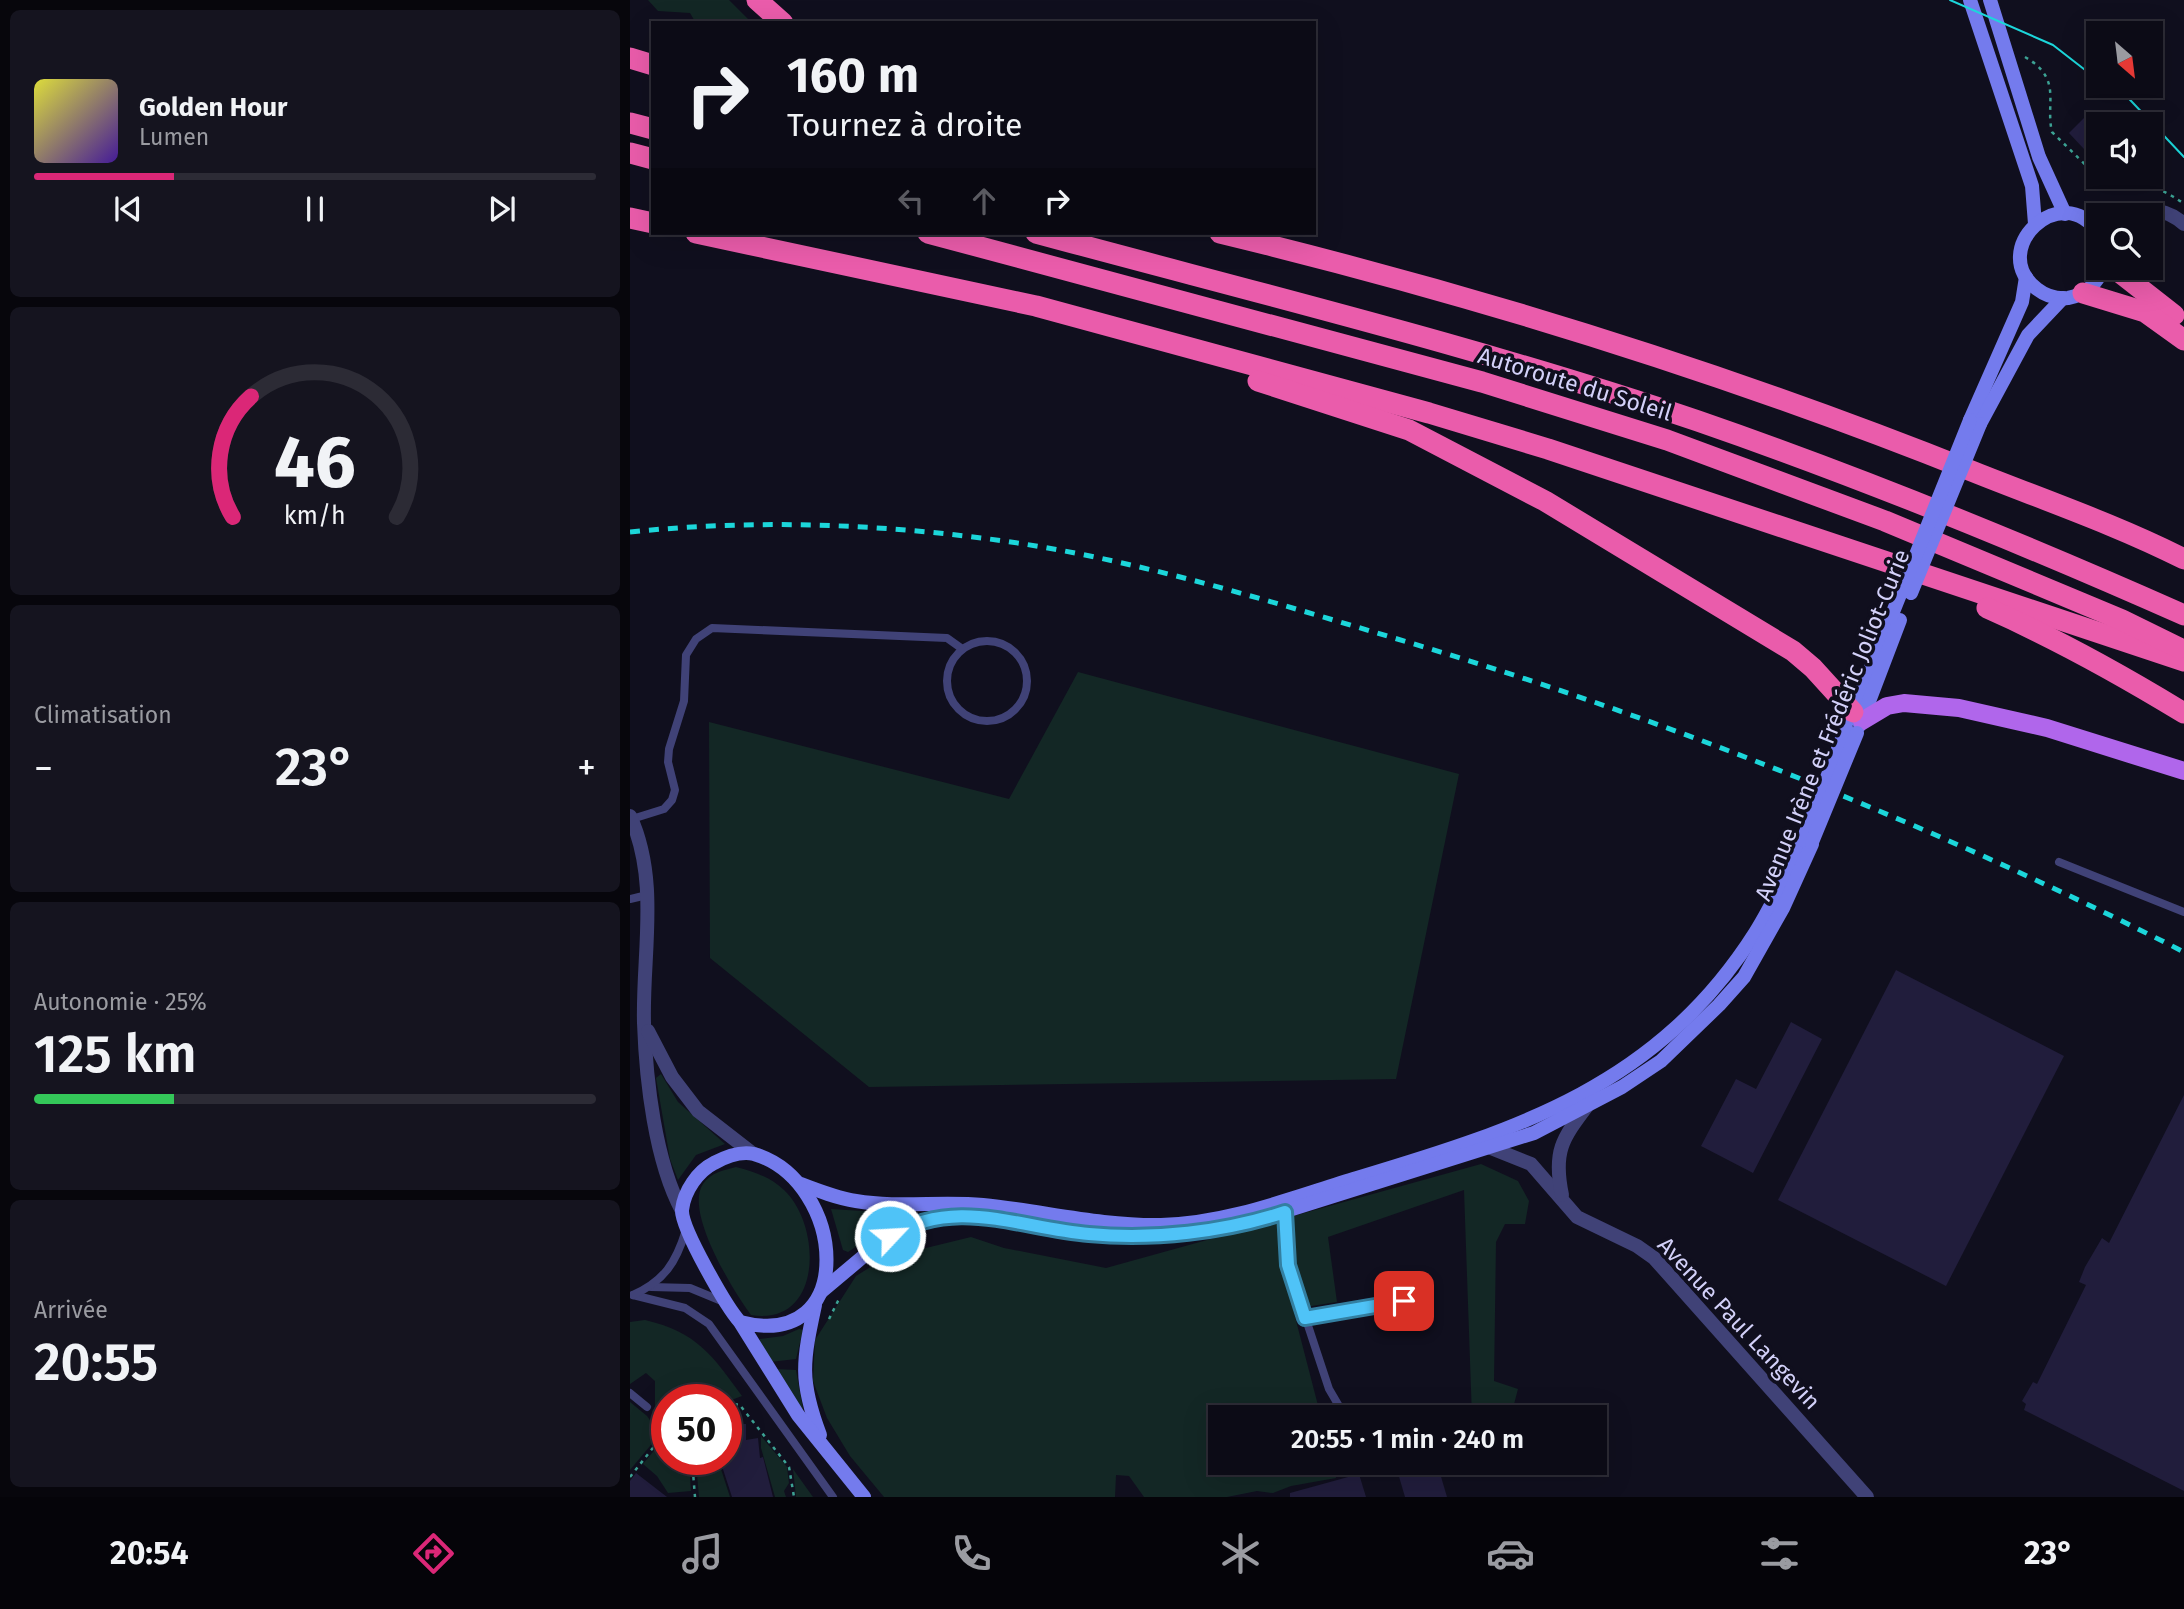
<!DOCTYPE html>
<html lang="fr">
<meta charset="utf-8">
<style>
body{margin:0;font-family:"Fira Sans",sans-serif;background:#15141f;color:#f1f3f6;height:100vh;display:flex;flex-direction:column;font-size:26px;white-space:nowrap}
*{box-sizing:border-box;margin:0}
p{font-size:23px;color:#9a9ba1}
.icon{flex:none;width:38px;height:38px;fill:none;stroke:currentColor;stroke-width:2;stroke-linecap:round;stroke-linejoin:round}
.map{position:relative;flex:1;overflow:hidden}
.panel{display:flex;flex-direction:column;gap:10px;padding:10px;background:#07060c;width:630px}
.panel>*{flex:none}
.guide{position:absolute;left:21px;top:21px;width:665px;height:214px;border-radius:0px;box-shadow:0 7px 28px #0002,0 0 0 2px #2c2b35;background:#0c0b16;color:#f1f3f6;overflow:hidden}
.needle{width:46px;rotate:152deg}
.controls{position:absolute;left:1456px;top:21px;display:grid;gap:14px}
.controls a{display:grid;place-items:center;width:77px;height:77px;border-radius:0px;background:#0c0b16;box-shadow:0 7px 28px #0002,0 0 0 2px #2c2b35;font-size:35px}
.speed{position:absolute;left:21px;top:1384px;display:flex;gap:14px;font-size:35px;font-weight:700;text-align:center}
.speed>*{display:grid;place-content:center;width:91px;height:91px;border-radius:50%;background:#0c0b16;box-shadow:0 7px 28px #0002,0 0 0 2px #2c2b35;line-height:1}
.speed .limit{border:10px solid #d22;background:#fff;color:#111}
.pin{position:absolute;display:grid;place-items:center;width:60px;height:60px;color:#fff;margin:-30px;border-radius:14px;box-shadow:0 4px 10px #0006}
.me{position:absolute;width:77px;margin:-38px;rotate:65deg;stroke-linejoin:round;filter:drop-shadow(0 0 5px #0008)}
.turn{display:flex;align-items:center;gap:24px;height:147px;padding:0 21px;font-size:32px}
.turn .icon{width:91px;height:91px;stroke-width:2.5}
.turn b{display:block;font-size:49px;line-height:60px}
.lanes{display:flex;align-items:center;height:66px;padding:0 21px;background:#0003;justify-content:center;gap:35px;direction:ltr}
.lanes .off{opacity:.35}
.big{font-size:52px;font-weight:600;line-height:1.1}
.panel .card{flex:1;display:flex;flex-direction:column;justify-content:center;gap:10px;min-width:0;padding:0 24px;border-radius:10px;background:#15141f}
.panel .dial{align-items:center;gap:0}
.dial svg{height:182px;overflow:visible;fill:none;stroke:#2c2b35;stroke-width:7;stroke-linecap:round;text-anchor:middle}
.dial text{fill:#f1f3f6;stroke:none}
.song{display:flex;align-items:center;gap:21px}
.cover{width:84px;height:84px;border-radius:10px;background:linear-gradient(135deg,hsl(60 70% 55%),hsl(260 70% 35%))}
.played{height:7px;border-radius:4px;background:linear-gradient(90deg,#db2777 25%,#2c2b35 25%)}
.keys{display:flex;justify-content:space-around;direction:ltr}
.heat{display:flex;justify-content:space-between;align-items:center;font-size:38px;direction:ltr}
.charge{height:10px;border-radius:5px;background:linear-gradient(90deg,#34c759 25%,#2c2b35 0)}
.trip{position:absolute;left:578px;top:1405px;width:399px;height:70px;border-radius:0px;background:#0c0b16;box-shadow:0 7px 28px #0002,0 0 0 2px #2c2b35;font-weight:600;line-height:70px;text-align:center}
.tabs{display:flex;height:112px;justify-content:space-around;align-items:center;background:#050409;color:#9a9ba1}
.tabs .icon{width:49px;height:49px}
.tabs .selected{color:#db2777}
.tabs b{font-size:32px;color:#f1f3f6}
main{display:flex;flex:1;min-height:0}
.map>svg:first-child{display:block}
.green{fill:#132725}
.building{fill:#211d3c}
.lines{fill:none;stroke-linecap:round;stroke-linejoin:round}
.path{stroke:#3ca294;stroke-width:2.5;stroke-dasharray:3.5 5;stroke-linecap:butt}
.service{stroke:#404277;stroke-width:8}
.minor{stroke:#404277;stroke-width:14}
.secondary{stroke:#747bed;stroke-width:14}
.primary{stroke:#b066eb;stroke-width:18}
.motorway{stroke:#ea5cab;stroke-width:21}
.tram{stroke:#1cd6da;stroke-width:2}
.rail{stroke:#1cd6da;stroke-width:5;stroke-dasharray:10 9;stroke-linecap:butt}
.secondary-bridge{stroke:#747bed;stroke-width:14}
.route-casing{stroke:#337fa1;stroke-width:18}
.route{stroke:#4fc3f7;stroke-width:12}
.labels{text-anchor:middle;stroke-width:7;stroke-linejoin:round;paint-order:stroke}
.street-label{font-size:23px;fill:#d3d1f9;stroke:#100f1e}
</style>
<main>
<section class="panel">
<div class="card">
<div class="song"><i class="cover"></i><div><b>Golden Hour</b><p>Lumen</p></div></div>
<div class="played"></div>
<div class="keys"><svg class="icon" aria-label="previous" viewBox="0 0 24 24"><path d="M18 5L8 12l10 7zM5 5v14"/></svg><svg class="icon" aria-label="pause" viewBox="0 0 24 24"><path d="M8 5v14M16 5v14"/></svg><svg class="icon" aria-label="next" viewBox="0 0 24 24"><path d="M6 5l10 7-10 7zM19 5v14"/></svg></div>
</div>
<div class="card dial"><svg viewBox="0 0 100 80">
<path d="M14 69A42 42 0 1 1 86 69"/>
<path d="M14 69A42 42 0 0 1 22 16" stroke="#db2777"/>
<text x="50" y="56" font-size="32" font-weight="700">46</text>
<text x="50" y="72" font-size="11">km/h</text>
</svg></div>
<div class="card"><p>Climatisation</p>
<div class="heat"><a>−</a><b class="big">23°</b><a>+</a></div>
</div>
<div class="card"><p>Autonomie · 25%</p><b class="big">125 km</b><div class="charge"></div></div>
<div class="card"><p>Arrivée</p><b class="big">20:55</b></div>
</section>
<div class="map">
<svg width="1554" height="1497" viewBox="0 0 1554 1497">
<rect width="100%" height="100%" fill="#100f1e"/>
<!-- green -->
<g class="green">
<path d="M18 0H99L122 23H86L82 19 66 23 60 13 28 11Z"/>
<path d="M448 672 829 774 766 1079 239 1087 80 958 79 722 379 799Z"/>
<path d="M31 1074 48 1102 95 1144 66 1155 48 1180 40 1159 26 1078Z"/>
<path d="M851 1164 888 1181 899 1201 895 1224H875L866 1242 864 1381 888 1389 883 1408 885 1417H842L834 1190 698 1237 707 1302 663 1309 691 1417 590 1418V1463H702L706 1478 661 1486 643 1493 627 1491 597 1497H514L499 1476 486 1475 485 1497H254L220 1456 197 1418 183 1381 185 1340 226 1276 255 1258 341 1237 374 1248 476 1268Z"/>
<path d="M106 1167C125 1172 140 1177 154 1190 193 1227 192 1327 121 1315 104 1292 54 1212 73 1184 80 1173 94 1170 106 1167Z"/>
<path d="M201 1209 264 1213 267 1219 218 1252 213 1250Z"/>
<path d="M15 1320C67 1332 82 1355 112 1396L96 1402 37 1400 34 1426 22 1411 25 1407V1381L16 1373 0 1384V1322Z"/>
<path d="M169 1329 173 1330 166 1359 140 1362 129 1343 130 1339 153 1336Z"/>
<path d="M145 1369 166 1370 173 1409 169 1408Z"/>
<path d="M0 1402 17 1416 30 1434 0 1470Z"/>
<path d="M36 1436 37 1460H59L61 1491 38 1493 27 1476 13 1464Z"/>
<path d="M131 1436 157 1467 159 1483 154 1491 156 1497H145L131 1448Z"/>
<path d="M84 1460V1464L89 1463 100 1497H69L66 1463Z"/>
<path d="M163 1469 183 1497H166Z"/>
</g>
<!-- building -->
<g class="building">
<path d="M1458 114 1468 124V164L1439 133Z"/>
<path d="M1266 970 1434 1056 1316 1286 1148 1200Z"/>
<path d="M1161 1022 1192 1039 1123 1173 1071 1146 1106 1079 1126 1089Z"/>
<path d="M1554 1095V1491L1394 1410 1396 1404 1392 1401 1403 1382 1407 1384 1456 1285 1449 1282 1455 1267 1472 1238 1479 1243Z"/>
<path d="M96 1424H116V1440L128 1438 130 1458 133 1457 143 1497H102L90 1460H96Z"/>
<path d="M765 1463H807L817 1497H775Z"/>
<path d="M6 1473 37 1497H0V1481Z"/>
<path d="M729 1474 736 1497H660V1493Z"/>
</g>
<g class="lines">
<!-- path -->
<g class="path">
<path d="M1395 57C1433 79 1415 102 1422 132L1480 189C1513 183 1525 184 1553 203"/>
<path d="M199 1319 210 1297"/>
<path d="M97 1405 103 1424"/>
<path d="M96 1406 109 1404 159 1467 164 1497"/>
<path d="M24 1417 37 1433"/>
<path d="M62 1460 65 1497"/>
<path d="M0 1477 37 1430"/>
</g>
<!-- service -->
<g class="service">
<circle cx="357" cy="681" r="40"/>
<path d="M2 819 34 809 42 800 45 790 38 762 39 749 54 701 56 655 66 639 82 628 317 638 331 648"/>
<path d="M1429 862 1554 912"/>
<path d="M0 899 17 895"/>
<path d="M655 1212 658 1265 699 1389 716 1418"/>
<path d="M21 1287 60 1288 94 1302"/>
<path d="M3 1295 55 1308 79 1324 203 1497"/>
<path d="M3 1295C34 1281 46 1263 56 1230"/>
<path d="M675 1318 799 1297"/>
<path d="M0 1393 17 1407"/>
</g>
<!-- minor -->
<g class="minor">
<path d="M1495 215C1517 207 1536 208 1554 224"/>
<path d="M0 816C30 881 12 955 14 1023 16 1080 25 1161 52 1211"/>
<path d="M18 1031 42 1077 68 1111 122 1153"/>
<path d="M861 1148 901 1164 947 1217 1007 1246 1024 1258 1237 1497"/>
<path d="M932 1195C923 1152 932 1139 957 1106"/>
</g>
<!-- secondary -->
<g class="secondary">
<path d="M1340 0 1402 186 1405 224"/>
<path d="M1360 0 1409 157 1435 214"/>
<path d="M1468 233C1432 178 1356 250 1407 289 1416 296 1427 299 1438 298 1455 295 1467 284 1473 268"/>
<path d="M1340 420 1392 302 1396 277"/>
<path d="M1350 424 1398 335 1433 298"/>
<path d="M1220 719 1261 617"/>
<path d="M1230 725 1270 620"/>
<path d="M171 1184C189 1191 207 1198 226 1201 268 1208 311 1201 353 1205 413 1211 470 1226 531 1225 597 1224 664 1197 727 1178 890 1129 1028 1085 1125 933 1144 903 1158 871 1173 840"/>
<path d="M191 1292 248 1244 298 1219 354 1216 459 1234 549 1235 643 1215 904 1133 992 1087 1031 1061 1089 1005 1114 977 1153 908 1182 844"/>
<path d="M185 1305C173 1361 169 1380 190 1435"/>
<path d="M110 1322C230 1353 216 1181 124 1154 111 1151 95 1157 84 1163 68 1171 54 1191 52 1210 51 1228 97 1308 110 1322L168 1415 234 1497"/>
</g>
<!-- primary -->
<path class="primary" d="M1232 721 1257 706 1274 703 1329 708 1417 728 1554 771"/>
<!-- motorway -->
<g class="motorway">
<path d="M127 0 153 23"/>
<path d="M0 58 23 65"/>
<path d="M0 123 23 129"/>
<path d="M0 153 23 159"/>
<path d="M0 218 23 223"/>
<path d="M66 233 406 306 799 413 918 449 1554 661"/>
<path d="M298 233 852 382 1037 440 1255 521 1492 620 1549 648"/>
<path d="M406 233C627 293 850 347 1068 421 1233 478 1394 544 1554 615"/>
<path d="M590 233C846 295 1099 374 1344 472 1414 500 1487 525 1554 559"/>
<path d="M1484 268 1544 315"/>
<path d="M1453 293 1515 312 1554 340"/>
<path d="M628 381 779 430 915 501 1163 651 1183 668 1223 712"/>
<path d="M1357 608C1425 638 1490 674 1554 713"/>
</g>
<!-- tram -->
<g class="tram">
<path d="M1320 0 1423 45 1468 80"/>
<path d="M1487 86 1554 157"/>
</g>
<!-- rail -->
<path class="rail" d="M0 532C117 520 234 523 351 538 491 555 629 598 764 638 1035 718 1302 824 1554 952"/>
<!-- secondary-bridge -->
<g class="secondary-bridge">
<path d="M1281 593 1350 424"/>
<path d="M1261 617 1340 420"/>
<path d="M1173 840 1216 728"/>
<path d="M1182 842 1227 733"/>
</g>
</g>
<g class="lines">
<!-- route casing -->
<g class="route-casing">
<path id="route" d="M260 1236C327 1196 388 1228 459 1234 523 1240 594 1232 655 1212L658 1265 675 1318 774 1301"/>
</g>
<!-- route -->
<use href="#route" class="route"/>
</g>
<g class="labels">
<!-- street labels -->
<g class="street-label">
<text transform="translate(945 384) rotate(17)" y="8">Autoroute du Soleil</text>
<text transform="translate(1202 725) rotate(-68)" y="8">Avenue Irène et Frédéric Joliot-Curie</text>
<text transform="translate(1109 1323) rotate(47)" y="8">Avenue Paul Langevin</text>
</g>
</g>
</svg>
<div class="controls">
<a><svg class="needle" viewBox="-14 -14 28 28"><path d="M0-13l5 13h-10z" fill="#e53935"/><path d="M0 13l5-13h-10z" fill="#9a9ba1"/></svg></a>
<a><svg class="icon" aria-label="sound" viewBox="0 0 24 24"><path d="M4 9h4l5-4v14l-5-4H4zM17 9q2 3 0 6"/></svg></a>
<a><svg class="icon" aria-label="search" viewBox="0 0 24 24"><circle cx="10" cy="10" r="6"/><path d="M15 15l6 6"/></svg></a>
</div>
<div class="speed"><div class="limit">50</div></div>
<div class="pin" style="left:774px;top:1301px;background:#d93025"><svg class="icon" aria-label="arrive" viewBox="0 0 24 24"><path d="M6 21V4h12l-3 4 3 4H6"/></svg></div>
<svg class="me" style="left:260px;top:1236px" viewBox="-20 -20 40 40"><circle r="17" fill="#4fc3f7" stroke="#fff" stroke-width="3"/><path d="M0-11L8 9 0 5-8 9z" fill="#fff"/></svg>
<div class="trip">20:55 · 1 min · 240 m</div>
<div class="guide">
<div class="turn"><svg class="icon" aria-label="right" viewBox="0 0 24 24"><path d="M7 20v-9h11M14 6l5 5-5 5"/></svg><div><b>160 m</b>Tournez à droite</div></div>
<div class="lanes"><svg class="icon off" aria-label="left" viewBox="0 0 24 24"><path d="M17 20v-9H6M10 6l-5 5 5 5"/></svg><svg class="icon off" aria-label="ahead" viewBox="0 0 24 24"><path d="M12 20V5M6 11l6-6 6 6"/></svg><svg class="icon" aria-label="right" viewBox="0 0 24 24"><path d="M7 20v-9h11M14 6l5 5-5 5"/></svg></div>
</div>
</div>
</main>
<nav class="tabs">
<b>20:54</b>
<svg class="icon selected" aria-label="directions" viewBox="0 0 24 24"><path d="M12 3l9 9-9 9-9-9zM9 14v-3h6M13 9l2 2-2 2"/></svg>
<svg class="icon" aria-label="music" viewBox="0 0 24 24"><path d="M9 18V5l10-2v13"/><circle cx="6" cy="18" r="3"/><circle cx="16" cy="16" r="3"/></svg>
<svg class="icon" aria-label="phone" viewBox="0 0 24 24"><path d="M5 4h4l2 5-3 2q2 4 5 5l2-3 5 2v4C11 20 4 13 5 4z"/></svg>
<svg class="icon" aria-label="climate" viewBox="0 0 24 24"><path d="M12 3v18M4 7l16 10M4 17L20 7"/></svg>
<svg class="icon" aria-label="car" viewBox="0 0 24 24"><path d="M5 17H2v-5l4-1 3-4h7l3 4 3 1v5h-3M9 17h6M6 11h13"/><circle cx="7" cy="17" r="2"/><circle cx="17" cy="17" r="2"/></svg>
<svg class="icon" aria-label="filters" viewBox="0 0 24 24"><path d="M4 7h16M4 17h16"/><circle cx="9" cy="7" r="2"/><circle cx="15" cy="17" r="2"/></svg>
<b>23°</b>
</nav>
